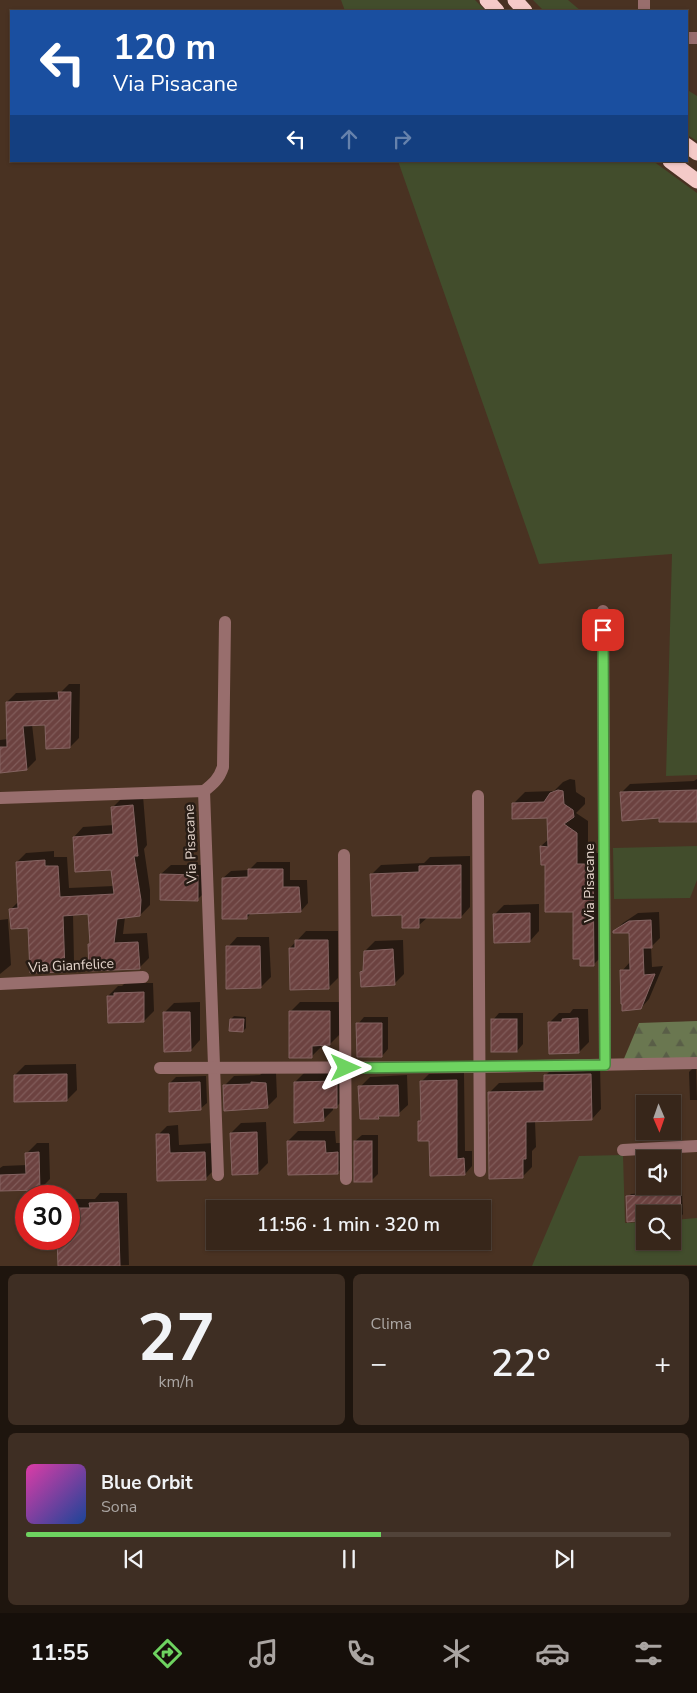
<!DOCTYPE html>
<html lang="it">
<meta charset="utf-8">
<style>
body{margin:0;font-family:"Nunito Sans",sans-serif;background:#3e2e23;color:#f1f3f6;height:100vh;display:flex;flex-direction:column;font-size:19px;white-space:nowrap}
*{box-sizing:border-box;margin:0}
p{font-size:16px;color:#aaa5a2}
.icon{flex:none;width:28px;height:28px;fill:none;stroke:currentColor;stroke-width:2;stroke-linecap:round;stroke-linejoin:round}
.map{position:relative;height:1266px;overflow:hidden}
.side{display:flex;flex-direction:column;gap:8px;padding:8px;background:#1e150e;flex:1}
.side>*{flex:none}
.banner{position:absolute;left:10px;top:10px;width:678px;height:152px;border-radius:0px;box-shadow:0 1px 4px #0004,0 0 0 1px #514339;background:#1a4fa0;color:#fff;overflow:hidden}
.needle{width:32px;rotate:178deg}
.buttons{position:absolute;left:636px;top:1095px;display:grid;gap:10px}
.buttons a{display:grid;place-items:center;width:45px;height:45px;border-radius:0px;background:#37261a;box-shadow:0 1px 4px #0004,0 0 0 1px #514339;font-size:25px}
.speed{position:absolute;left:15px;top:1185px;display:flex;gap:10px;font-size:25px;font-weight:700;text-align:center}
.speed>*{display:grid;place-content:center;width:65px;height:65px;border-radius:50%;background:#37261a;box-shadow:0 1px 4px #0004,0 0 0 1px #514339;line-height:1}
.speed .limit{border:8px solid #d22;background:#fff;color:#111}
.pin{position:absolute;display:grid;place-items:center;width:42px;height:42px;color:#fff;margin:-21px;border-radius:10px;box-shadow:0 2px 8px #0006}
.me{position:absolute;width:55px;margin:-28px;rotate:90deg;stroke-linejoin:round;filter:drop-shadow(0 0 4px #0008)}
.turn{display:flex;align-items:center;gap:18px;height:105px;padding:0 20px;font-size:22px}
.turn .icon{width:65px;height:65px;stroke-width:2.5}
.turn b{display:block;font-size:35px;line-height:42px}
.lanes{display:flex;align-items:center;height:48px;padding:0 20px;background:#0003;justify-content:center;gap:25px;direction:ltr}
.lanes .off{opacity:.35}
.big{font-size:38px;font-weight:600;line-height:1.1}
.side .tile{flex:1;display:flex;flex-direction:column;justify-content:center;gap:8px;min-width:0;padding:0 18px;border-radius:8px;background:#3e2e23}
.side .dial{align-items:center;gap:0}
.dial b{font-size:65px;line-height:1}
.song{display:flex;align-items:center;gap:15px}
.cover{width:60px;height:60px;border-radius:8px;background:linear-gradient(135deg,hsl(320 70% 55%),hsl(220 70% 35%))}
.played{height:5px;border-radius:2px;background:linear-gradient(90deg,#6ed360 55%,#514339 55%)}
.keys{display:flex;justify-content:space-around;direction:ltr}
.heat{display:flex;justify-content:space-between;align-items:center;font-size:28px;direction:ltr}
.side .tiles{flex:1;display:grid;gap:8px;grid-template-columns:1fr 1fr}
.tile:last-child{grid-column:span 2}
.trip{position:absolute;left:206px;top:1200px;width:285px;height:50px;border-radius:0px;background:#37261a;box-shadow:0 1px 4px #0004,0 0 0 1px #514339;font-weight:600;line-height:50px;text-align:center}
.dock{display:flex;height:80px;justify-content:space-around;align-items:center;background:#160f0a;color:#aaa5a2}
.dock .icon{width:35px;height:35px}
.dock .active{color:#6ed360}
.dock b{font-size:22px;color:#f1f3f6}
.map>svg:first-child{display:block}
.green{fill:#424d2c}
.forest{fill:url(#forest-firs)}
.shadow{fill:#0007}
.building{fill:url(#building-hatch);stroke:#846361}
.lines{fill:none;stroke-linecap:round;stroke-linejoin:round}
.minor{stroke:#986e6d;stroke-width:12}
.highway{stroke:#f4cac8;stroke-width:15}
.route-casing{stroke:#48893e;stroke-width:12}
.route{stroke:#6ed360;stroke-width:9}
.labels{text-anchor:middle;stroke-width:5;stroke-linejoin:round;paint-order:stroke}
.street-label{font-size:14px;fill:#e4d4cb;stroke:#271c15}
</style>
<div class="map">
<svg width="697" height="1266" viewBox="0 0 697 1266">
<defs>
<pattern id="forest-firs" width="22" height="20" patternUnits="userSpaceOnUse" patternTransform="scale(1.25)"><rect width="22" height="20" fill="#6a7750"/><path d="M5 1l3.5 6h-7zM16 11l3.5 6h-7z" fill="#595e47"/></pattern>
<pattern id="building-hatch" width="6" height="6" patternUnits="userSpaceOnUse" patternTransform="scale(1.25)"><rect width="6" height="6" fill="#6c4240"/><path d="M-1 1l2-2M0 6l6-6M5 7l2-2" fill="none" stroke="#815c5a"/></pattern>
</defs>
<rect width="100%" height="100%" fill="#493222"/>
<!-- green -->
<g class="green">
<path d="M341 0H475L486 11H345Z"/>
<path d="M533 0H568L581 11H544Z"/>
<path d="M686 89 697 96V141L686 134Z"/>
<path d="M398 161H653L697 193V775L666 776 672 554 539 564Z"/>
<path d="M697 846V880L690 898 614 899 613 848Z"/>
<path d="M623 1155 625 1223 645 1222V1241H672L673 1220 697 1218V1265L532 1266 579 1156Z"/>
</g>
<!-- forest -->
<path class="forest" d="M697 1021V1058L623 1061 639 1023Z"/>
<!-- shadow -->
<g class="shadow">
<path d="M69 684H80L79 738 70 747 47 724H32L36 760 27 769 0 772V740L8 739 7 702 16 693 61 692Z"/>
<path d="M570 779 575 780 576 792 585 798V804L576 813 588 821V853H604L605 953 593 965 574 911 546 864 541 846 549 839 548 817 513 804 525 792 554 791 563 782Z"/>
<path d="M697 779V820L660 817 621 793 630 784 694 781Z"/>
<path d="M143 796 147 845 144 849 150 890V905L140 915 125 917 123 934 147 933 149 958 139 968 91 943 89 913 73 914 74 961 65 970 30 926 11 909 19 901 17 862 26 853 54 851V857H67L69 888 114 886 112 868 74 837 83 827 114 825 112 808 122 798Z"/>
<path d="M470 856V907L461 917H428L418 926 403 914 371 875 381 865 424 863 430 857Z"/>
<path d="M257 862H290V880H307L308 903 301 911 252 912 247 918 223 878 231 871 249 870Z"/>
<path d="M171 865H207V890L197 900 161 874Z"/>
<path d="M539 904V931L530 941 494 915 504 905Z"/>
<path d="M659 912 660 938 651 947 652 967 663 966 649 999 641 1008 622 971 630 962V932H614L623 923 638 913Z"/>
<path d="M8 919 11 965 0 974V920Z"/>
<path d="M306 931H338V978L328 988 290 948Z"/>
<path d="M237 937H269L271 977 261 987 228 947Z"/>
<path d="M403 940 404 974 394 984 362 972 364 969 365 951 375 941Z"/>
<path d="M125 983H153L154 1011 144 1021 108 996 118 986H122Z"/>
<path d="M200 1002V1040L191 1050 164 1013 174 1003Z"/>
<path d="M300 1002H340V1034L330 1044H321V1047L311 1057 290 1012Z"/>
<path d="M573 1009H588L589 1042 579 1052 549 1023 559 1013H570Z"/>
<path d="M499 1013H523V1044L517 1051 493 1020Z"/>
<path d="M234 1016 246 1017V1028L243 1031 231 1019Z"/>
<path d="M364 1017H388V1049L382 1056 358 1024Z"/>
<path d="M76 1064 77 1090 67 1100 15 1075 25 1065Z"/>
<path d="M600 1065 601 1109 592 1119 535 1121 536 1147 532 1151V1167L522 1177 489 1093 499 1083 545 1082V1076L555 1066Z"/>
<path d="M696 1065 697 1100H690L689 1072Z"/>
<path d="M305 1072H346V1097L336 1107H333V1110L323 1120 295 1082Z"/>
<path d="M262 1073H276L277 1097 267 1107 224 1086 234 1076 260 1075Z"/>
<path d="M464 1073 465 1151H472V1166L465 1174 420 1122 422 1119 421 1082 429 1074Z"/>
<path d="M407 1075 408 1105 398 1114 381 1115 378 1117 360 1087 370 1077Z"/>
<path d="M206 1076 207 1103 200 1109 170 1083 176 1077Z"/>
<path d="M266 1122 268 1163 258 1173 231 1133 241 1123Z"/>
<path d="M178 1125 179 1145 214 1143V1170L205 1179 158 1180V1135L167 1126Z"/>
<path d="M298 1131H335L336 1143H347V1163L337 1173 288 1141Z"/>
<path d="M362 1135H378V1174L371 1181 355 1141Z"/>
<path d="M37 1143H49L50 1179 40 1189 0 1190V1168L3 1166 27 1165V1153Z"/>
<path d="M682 1190 683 1214 681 1217H672V1214H645V1219L628 1197 631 1194Z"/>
<path d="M100 1193H127L129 1265 60 1266 59 1239H69V1199H95Z"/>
</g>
<!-- building -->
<g class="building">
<path d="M58 692H71L70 748 46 749 45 725 23 726 27 770 0 773V747H7L6 702 59 700Z"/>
<path d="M558 790 563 791 564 804 573 810 574 817 564 824 577 833V864H593L594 966H580V959H573V912H545V865H541L540 846 548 847 547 818 512 819V803L544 802 550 793Z"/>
<path d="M697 790V822H659V818L622 821 620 792Z"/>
<path d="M133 805 138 856H134L141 900 140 916 117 919 114 943 138 942 140 969 89 971 88 944H90L88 914 63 916 65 972 30 973 28 928 11 929 9 909 18 908 16 862 45 860V866H58L60 897 114 894 111 870 75 872 73 837 113 834 111 807Z"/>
<path d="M461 865V918H419V928H402V915L372 916 370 874 419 872V866Z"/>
<path d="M248 869H283V887H299L301 912 247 914V919H222V878L248 877Z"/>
<path d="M160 874 198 875V901L160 900Z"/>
<path d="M530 913V942L494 943 493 914Z"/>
<path d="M651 920 652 948H643L644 975 655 974 641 1009 622 1011V1004H621L620 970H630L629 933H613V931L629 921Z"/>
<path d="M295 940H328L329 989 290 990 289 948H295Z"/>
<path d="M226 946H260L261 988 226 989Z"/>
<path d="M393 949 395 985 361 987 360 972 363 971 364 951Z"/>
<path d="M144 992V1022L108 1023 107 996H114V993Z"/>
<path d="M289 1011H330V1045L312 1046V1058H289Z"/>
<path d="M163 1012H190L191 1051 164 1052Z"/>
<path d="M578 1018 579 1053 549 1054 548 1022H562V1019Z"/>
<path d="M230 1019H244L243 1032 229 1031Z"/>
<rect x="491" y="1019" width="26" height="33"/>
<path d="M356 1023H382V1057H357Z"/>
<path d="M67 1074V1101L14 1102V1075Z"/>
<path d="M591 1074 592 1120 526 1122V1159H523V1178L489 1179 488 1092 544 1091V1075Z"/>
<path d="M457 1080V1159L464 1158 465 1175 430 1176 429 1141H418V1121H421L420 1081Z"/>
<path d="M337 1081V1108H323L324 1121 294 1123V1082Z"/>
<path d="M200 1082 201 1110 169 1112V1083Z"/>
<path d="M251 1082 266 1083 268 1108 224 1111 223 1085 251 1084Z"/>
<path d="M398 1085 399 1116H378L379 1119H360L358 1086Z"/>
<path d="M257 1132 258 1174 232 1175 230 1133Z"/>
<path d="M156 1134H169L170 1153 205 1152 206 1180 157 1181Z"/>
<path d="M287 1141H325L326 1153 338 1152V1174L288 1175Z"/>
<rect x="354" y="1141" width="18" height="41"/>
<path d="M39 1152 40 1190 0 1191V1175L26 1174 25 1153Z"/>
<path d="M680 1192 681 1214H645V1220L627 1222 626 1196Z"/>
<path d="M118 1202 120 1266H58L57 1239H69V1208H90L89 1203Z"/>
</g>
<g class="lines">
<!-- minor -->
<g class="minor">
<path d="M644 11V0"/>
<path d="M686 38H697"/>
<path d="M603 611 605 1065"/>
<path d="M204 791C213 784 219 779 223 767L225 622"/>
<path d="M478 796 480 1171"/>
<path d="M0 798 204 791 218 1175"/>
<path d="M344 855 346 1179"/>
<path d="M0 984 143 977"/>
<path d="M160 1068 480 1067 697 1063"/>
<path d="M623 1150 697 1146"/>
</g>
<!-- highway -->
<g class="highway">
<path d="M487 0 497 11"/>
<path d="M515 0 525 11"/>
<path d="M686 145 697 153"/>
<path d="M670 161 697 181"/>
</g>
</g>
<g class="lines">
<!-- route casing -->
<g class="route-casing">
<path id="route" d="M346 1068 605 1065 603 630"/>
</g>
<!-- route -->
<use href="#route" class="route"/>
</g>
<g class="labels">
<!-- street labels -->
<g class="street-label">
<text transform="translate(190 844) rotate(-92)" y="5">Via Pisacane</text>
<text transform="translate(589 883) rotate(-90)" y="5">Via Pisacane</text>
<text transform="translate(71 965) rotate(-3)" y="5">Via Gianfelice</text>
</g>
</g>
</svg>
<div class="buttons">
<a><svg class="needle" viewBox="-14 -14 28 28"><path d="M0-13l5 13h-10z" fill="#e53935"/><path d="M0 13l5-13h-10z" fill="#aaa5a2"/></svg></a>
<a><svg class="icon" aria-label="sound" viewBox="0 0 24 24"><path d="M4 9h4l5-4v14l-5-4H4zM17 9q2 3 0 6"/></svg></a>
<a><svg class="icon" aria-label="search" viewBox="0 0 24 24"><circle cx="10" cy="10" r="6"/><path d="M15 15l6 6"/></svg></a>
</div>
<div class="speed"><div class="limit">30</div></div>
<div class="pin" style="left:603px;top:630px;background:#d93025"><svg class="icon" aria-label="arrive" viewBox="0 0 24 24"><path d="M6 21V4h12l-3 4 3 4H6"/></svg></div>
<svg class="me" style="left:346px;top:1068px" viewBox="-20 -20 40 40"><path d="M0-17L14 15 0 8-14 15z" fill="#6ed360" stroke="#fff" stroke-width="4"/></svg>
<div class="trip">11:56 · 1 min · 320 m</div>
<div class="banner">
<div class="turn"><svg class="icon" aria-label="left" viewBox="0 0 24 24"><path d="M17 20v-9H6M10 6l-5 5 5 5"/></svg><div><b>120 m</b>Via Pisacane</div></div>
<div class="lanes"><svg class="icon" aria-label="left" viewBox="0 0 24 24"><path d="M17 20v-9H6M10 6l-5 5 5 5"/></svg><svg class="icon off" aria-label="ahead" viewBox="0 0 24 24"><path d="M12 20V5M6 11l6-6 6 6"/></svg><svg class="icon off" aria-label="right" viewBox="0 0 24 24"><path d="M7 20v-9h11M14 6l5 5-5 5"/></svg></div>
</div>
</div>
<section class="side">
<div class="tiles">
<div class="tile dial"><b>27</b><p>km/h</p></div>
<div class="tile"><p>Clima</p>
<div class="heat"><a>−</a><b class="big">22°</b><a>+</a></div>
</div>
<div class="tile">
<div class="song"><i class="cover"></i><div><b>Blue Orbit</b><p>Sona</p></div></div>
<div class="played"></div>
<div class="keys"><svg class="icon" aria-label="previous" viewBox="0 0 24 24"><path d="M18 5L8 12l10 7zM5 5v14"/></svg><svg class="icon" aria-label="pause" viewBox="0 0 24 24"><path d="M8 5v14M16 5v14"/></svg><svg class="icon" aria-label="next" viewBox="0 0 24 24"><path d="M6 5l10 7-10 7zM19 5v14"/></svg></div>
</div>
</div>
</section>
<nav class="dock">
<b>11:55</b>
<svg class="icon active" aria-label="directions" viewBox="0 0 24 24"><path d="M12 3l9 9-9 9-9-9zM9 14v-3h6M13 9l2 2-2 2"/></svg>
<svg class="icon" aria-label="music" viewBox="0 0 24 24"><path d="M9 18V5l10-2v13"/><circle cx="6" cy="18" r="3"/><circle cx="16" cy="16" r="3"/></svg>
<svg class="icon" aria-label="phone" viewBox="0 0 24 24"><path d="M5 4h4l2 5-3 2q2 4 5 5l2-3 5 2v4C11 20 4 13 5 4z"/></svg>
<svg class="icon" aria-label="climate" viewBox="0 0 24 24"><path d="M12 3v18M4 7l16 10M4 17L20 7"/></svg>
<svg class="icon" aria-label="car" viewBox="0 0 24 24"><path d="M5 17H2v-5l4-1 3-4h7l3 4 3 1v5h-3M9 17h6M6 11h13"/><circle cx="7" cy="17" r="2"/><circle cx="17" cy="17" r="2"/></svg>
<svg class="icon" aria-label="filters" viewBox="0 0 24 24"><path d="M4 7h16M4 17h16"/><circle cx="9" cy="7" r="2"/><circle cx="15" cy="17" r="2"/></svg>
</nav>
